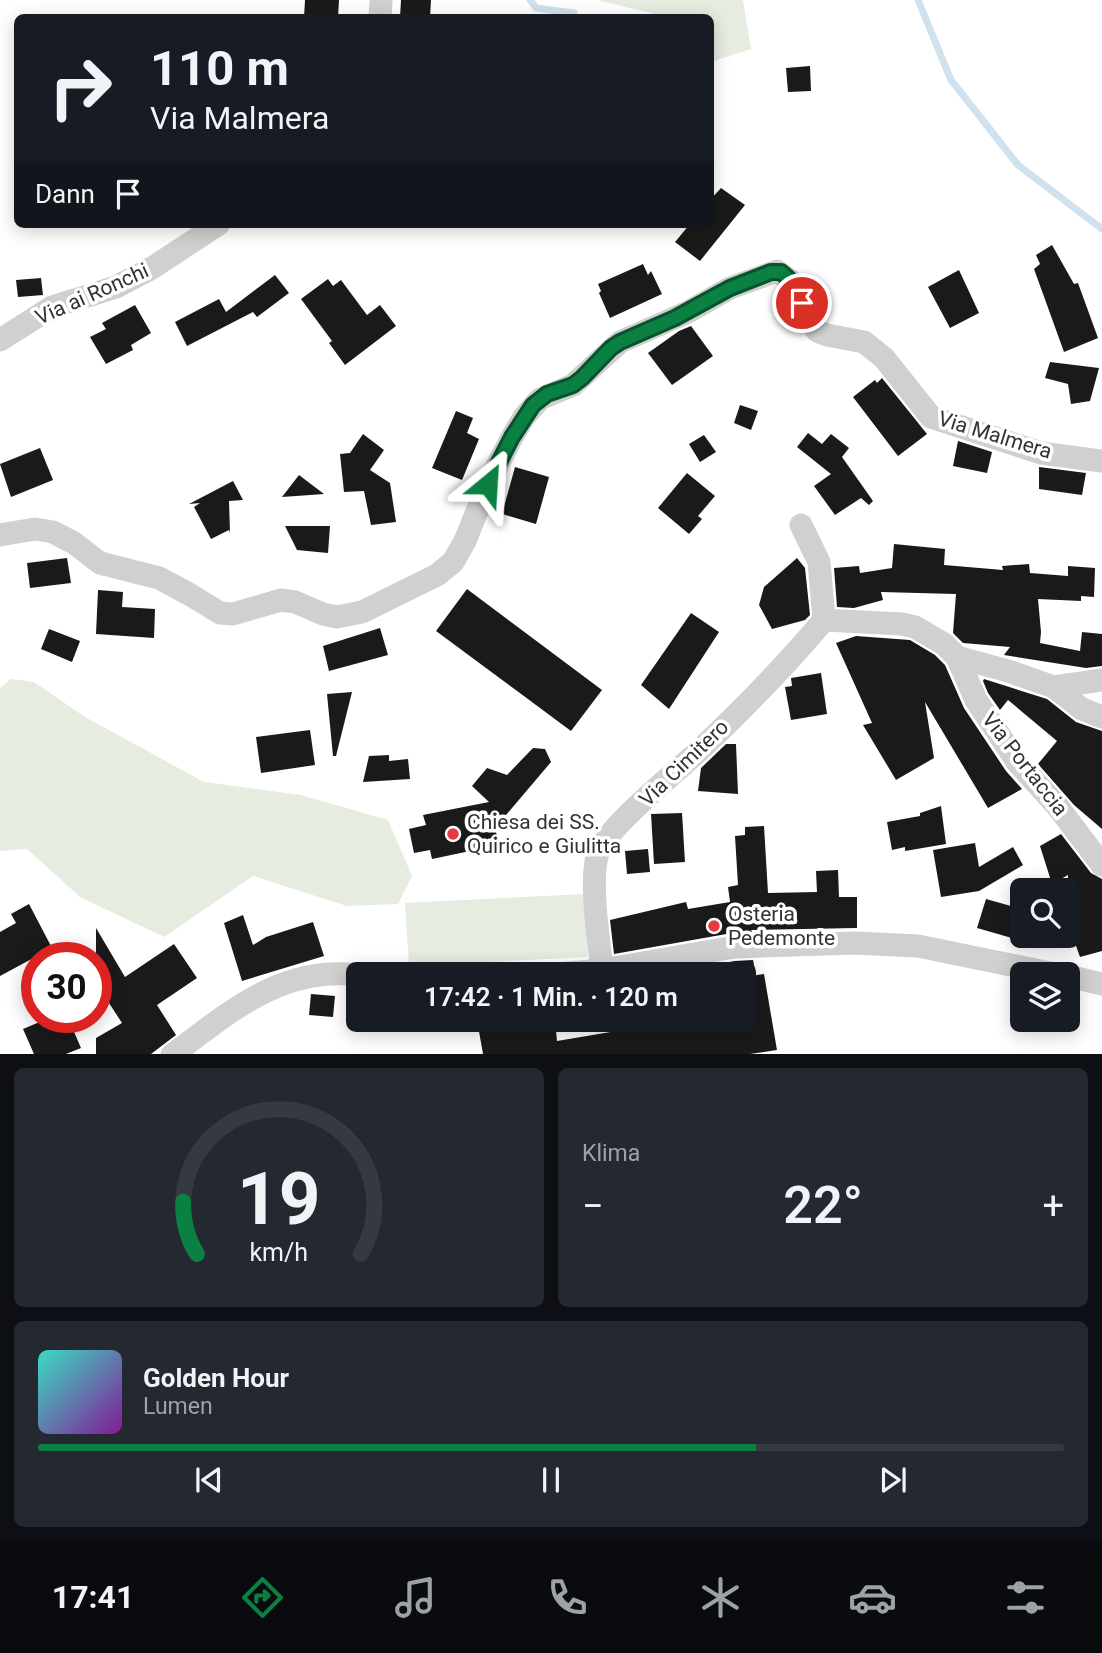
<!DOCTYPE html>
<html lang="de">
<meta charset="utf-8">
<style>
body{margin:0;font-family:Roboto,sans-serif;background:#242831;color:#f1f3f6;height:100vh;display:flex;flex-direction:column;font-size:26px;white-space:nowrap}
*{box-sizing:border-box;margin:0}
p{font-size:23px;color:#9ea1a6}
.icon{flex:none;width:38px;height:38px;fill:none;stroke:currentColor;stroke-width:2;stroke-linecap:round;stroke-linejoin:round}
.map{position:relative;height:1054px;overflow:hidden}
.side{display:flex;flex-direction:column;gap:14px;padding:14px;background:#0d0f14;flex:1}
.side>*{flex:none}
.hud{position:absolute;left:14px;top:14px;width:700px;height:214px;border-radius:10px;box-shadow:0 4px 18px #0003;background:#171b24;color:#f1f3f6;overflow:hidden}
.buttons{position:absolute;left:1010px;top:878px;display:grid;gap:14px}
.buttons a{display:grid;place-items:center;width:70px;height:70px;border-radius:10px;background:#171b24;box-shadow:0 4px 18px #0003;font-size:35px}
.speed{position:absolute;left:21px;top:942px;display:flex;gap:14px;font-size:35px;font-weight:700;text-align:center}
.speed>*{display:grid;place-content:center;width:91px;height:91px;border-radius:50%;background:#171b24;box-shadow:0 4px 18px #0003;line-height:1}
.speed .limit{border:10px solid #d22;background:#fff;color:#111}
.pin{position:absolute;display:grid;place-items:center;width:60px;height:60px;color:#fff;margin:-30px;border:4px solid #fff;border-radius:50%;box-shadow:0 2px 7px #0007}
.me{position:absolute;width:77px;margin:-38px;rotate:27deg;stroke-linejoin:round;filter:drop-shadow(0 0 5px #0008)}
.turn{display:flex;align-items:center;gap:24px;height:147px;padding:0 21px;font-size:32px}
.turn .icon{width:91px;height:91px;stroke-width:2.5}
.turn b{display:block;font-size:49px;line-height:60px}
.then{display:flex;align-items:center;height:66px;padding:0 21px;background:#0003;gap:14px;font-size:26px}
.big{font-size:52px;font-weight:600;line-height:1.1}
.side .card{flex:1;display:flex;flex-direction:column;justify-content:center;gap:10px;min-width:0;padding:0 24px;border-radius:10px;background:#242831}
.side .dial{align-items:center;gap:0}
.dial svg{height:182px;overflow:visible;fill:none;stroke:#363941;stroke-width:7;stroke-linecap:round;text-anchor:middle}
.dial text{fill:#f1f3f6;stroke:none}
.song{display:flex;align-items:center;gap:21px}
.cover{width:84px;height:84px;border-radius:10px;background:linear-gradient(135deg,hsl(170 70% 55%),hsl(290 70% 35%))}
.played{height:7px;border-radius:4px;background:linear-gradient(90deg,#0b8043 70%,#363941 70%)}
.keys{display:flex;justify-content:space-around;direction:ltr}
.heat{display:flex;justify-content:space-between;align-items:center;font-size:38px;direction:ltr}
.side .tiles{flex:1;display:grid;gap:14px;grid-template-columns:1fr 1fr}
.card:last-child{grid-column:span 2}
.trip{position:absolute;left:346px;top:962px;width:410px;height:70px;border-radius:10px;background:#171b24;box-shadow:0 4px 18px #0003;font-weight:600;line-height:70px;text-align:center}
.menu{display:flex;height:112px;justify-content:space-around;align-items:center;background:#090b0e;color:#9ea1a6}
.menu .icon{width:49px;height:49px}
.menu .active{color:#0b8043}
.menu b{font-size:32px;color:#f1f3f6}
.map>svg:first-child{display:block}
.green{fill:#e6ecdf}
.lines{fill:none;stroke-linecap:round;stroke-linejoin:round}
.stream{stroke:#cfe2ee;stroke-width:7}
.building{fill:#1a1a1a}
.minor{stroke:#d0d0d0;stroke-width:23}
.route-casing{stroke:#07532c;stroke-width:18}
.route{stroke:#0b8043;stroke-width:12}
.poi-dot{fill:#e63946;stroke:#fff;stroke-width:2.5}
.labels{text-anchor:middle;stroke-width:7;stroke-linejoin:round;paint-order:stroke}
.street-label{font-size:21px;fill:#333;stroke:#fff}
.poi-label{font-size:21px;fill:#333;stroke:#fff;text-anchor:start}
</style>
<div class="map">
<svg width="1102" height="1055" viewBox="0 0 1102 1055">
<rect width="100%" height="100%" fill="#fff"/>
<!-- green -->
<g class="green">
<path d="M597 0H743L751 49 711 62 710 18 656 17 651 13Z"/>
<path d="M11 679 34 682 85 717 204 782 301 795 388 820 412 876 398 904 347 906 253 876 164 937 80 897 27 849 0 851V688Z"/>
<path d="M585 894 588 957 409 966 405 903Z"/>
</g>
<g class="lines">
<!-- stream -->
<g class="stream">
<path d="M530 0 536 8 574 13"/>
<path d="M918 0 951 80 1018 165 1102 229"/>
</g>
</g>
<!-- building -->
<g class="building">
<path d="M305 0H339L338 18H304Z"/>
<path d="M401 0H431L430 18H400Z"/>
<path d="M810 66 811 91 788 92 786 68Z"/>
<path d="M721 188 745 205 700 261 675 242 690 224H710V200Z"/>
<path d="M1052 245 1074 284 1078 283 1098 338 1064 352 1034 269 1040 264 1036 255Z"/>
<path d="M643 264 648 275 651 271 662 294 610 318 599 293 601 291 598 284Z"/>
<path d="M959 270 979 313 950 328 928 287Z"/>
<path d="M275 275 289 293 257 317 253 312 187 346 175 322 219 299 226 312Z"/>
<path d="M41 278 43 295 18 297 16 280Z"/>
<path d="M328 279 333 286 341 280 367 315 380 305 396 326 345 365 329 343 332 341 301 299Z"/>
<path d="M135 305 151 333 131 345 133 350 106 364 90 337 106 329 102 323Z"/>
<path d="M691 326 713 356 672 385 648 353 679 331Z"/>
<path d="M1050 362 1099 368 1090 401 1071 404 1068 384 1045 378Z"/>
<path d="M882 378 927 434 898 456 853 397 875 380 877 383Z"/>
<path d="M740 405 758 411 751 430 734 423Z"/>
<path d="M456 411 473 418 467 433 479 439 462 480 432 468Z"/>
<path d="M808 433 822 444 831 434 849 448 842 457 873 501 869 505 861 498 835 515 814 486 831 474 797 447Z"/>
<path d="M363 434 384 450 370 470 390 483 396 522 371 525 364 491 344 492 340 454 350 453Z"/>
<path d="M704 435 716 452 700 462 689 444Z"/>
<path d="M958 441 992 452 987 473 953 466Z"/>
<path d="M40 448 53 480 11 497 0 464Z"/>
<path d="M515 467 549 477 536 524 502 514Z"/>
<path d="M1039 467 1086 473 1082 495 1039 489Z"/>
<path d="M687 473 715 496 698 516 702 519 689 534 658 508Z"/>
<path d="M299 475 324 494 282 497Z"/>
<path d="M233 481 243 500 229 501 230 533 229 530 211 539 194 507 200 503 189 504Z"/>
<path d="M285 526H330L328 553 297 550Z"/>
<path d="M894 544 945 549 944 565 1003 570 1002 566 1029 564 1030 573 1068 576V566L1095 568 1094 597 1081 596V601L1038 599 1041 632 1040 643 1080 651 1082 632 1102 634V666L1086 668 1004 655 1010 647 963 643 953 633 956 594 881 592 883 600 854 608 837 607 834 568 859 566 860 573 892 568Z"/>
<path d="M67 558 71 583 30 588 27 563Z"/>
<path d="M797 558 805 568 810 615 805 620 772 629 759 605 764 587Z"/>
<path d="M467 589 602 690 571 731 436 631Z"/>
<path d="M98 590 123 592 122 607 155 609 154 638 96 634Z"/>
<path d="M691 613 719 632 669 709 641 685Z"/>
<path d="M380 628 388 655 329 671 323 646Z"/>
<path d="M49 629 80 641 72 662 41 649Z"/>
<path d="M856 636 910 640 935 655 945 665 964 708 1006 771 1022 789 988 808 925 702 934 758 896 780 863 725 872 723 836 643Z"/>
<path d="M821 673 827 714 791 720 785 687 792 686 791 678Z"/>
<path d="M984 679 1047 699 1076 722 1102 731V829L1074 805 1038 764 1057 741 1008 700 1000 710 988 693 983 681Z"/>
<path d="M352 692 336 756H333L327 694Z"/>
<path d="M310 730 315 765 261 773 256 737Z"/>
<path d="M726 744H736L738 794 698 791 701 768Z"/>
<path d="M533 748 545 749 551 762 495 828 499 845 432 859 430 850 414 853 409 829 426 825 423 815 489 802 472 786 487 768 507 775Z"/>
<path d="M389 755V761L408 759 410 779 363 782 369 756Z"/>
<path d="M941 806 946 844 905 851V847L892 850 887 822 920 816V813Z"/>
<path d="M682 813 685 862 654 864 651 814Z"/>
<path d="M764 826 768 893 817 892 816 871 838 870 839 897H857V928L751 930 752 932 732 933 614 954 610 920 686 902 688 909 730 902 728 887 738 885 735 836 745 835V827Z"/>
<path d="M1061 834 1091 873 1102 879V951L1080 957 1075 943 1068 945V921L1074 923 1068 912V875L1052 884 1040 846Z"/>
<path d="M975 843 979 867 1013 847 1023 865 979 891 941 897 933 850Z"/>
<path d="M648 849 650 872 627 874 625 851Z"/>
<path d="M986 899 1022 909V941L977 928Z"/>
<path d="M29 904 52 948 0 976V932L16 923 11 914Z"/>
<path d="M243 915 253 945 266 937 313 922 324 956 242 981 224 923Z"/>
<path d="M96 928 125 977 174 944 197 978 157 1005 176 1035 151 1054H96V1038L122 1023 96 983Z"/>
<path d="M753 960 756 975H656L735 961Z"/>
<path d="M764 974 777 1050 750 1054H483L477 1020H555L557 1041 658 1024 657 1020H744V977Z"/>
<path d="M311 994 335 996 333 1017 309 1015Z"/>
<path d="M68 1018 81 1048 66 1054H34L23 1029 42 1021 43 1023 52 1019 54 1024Z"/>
</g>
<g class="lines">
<!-- minor -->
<g class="minor">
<path d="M380 18 381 0"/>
<path d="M0 340 52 307 116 287 152 268 219 224"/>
<path d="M801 525 819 562 824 620"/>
<path d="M0 535 35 529 53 532 74 543 100 563 159 578 189 594 220 613 233 614 281 600 295 602 323 614 337 617 362 612 437 575 453 562 465 541 488 484 512 437 524 417 540 399 573 385 620 342 688 312 730 288 777 271 791 281 817 331 827 335 864 342 884 358 931 417 1041 453 1102 461"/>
<path d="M824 620 902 624 915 627 944 644 957 657 1008 671 1054 687 1102 680"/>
<path d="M957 657 976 700 1018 763 1058 807 1102 865"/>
<path d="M1054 687 1082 709 1102 717"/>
<path d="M602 970C599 941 589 880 598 853 608 826 679 770 703 747 745 707 787 664 824 620"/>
<path d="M543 975 602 970 734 947 854 943 918 946 1060 975"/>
<path d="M1068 976 1102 984"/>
<path d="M172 1055C230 1012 282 965 359 975"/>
</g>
</g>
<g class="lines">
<!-- route casing -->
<g class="route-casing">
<path id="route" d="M488 484 512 437 533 405 547 394 573 385 582 378 611 348 620 342 675 318 730 288 771 272H781L791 281 802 303"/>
</g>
<!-- route -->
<use href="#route" class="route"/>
</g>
<!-- markers -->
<g class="poi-dot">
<circle cx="453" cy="834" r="7"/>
<circle cx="714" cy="926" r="7"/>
</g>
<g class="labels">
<!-- street labels -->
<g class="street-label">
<text transform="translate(92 294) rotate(-24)" y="7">Via ai Ronchi</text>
<text transform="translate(995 435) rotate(17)" y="7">Via Malmera</text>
<text transform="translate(684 763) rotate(-44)" y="7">Via Cimitero</text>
<text transform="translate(1025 764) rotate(52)" y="7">Via Portaccia</text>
</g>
<!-- poi labels -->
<g class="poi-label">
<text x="467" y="829">Chiesa dei SS.<tspan x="467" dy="24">Quirico e Giulitta</tspan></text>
<text x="728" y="921">Osteria<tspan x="728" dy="24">Pedemonte</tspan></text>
</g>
</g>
</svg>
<div class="buttons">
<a><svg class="icon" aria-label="search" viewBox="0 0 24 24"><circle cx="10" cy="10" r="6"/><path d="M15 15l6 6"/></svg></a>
<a><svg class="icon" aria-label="layers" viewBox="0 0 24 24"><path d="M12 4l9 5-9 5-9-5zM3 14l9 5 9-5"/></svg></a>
</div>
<div class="speed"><div class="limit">30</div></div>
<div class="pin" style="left:802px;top:303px;background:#d93025"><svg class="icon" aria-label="arrive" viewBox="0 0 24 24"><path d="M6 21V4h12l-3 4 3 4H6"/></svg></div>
<svg class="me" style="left:488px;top:484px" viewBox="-20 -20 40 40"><path d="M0-17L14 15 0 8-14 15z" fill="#0b8043" stroke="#fff" stroke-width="4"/></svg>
<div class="trip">17:42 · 1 Min. · 120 m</div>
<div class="hud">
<div class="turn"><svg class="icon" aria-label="right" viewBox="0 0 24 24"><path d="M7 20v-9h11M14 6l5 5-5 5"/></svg><div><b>110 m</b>Via Malmera</div></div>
<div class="then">Dann<svg class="icon" aria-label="arrive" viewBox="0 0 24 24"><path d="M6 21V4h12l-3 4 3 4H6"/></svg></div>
</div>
</div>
<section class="side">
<div class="tiles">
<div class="card dial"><svg viewBox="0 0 100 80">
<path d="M14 69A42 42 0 1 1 86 69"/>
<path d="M14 69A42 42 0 0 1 8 46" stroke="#0b8043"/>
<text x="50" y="56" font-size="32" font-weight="700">19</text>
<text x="50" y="72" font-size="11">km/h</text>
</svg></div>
<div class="card"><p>Klima</p>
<div class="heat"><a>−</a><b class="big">22°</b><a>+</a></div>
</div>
<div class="card">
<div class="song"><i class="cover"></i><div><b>Golden Hour</b><p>Lumen</p></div></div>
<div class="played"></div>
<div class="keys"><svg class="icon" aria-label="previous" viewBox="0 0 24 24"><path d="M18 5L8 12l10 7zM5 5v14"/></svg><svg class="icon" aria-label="pause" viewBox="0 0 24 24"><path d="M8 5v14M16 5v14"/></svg><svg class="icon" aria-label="next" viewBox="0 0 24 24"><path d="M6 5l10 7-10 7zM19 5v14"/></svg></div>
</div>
</div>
</section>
<nav class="menu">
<b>17:41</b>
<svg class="icon active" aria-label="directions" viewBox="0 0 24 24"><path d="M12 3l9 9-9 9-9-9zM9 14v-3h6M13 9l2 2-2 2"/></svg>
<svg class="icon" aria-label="music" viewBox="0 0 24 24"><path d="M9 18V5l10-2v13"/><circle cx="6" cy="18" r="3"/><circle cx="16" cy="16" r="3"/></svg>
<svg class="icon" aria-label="phone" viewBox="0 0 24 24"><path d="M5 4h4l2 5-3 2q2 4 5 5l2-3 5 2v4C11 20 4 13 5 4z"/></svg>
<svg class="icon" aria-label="climate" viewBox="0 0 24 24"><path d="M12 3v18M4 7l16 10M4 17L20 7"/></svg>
<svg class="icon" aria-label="car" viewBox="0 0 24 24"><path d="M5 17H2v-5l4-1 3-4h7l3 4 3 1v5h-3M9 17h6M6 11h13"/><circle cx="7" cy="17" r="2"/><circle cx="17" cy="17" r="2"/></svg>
<svg class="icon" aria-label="filters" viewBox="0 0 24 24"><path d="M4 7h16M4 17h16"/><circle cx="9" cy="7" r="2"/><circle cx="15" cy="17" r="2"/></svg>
</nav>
